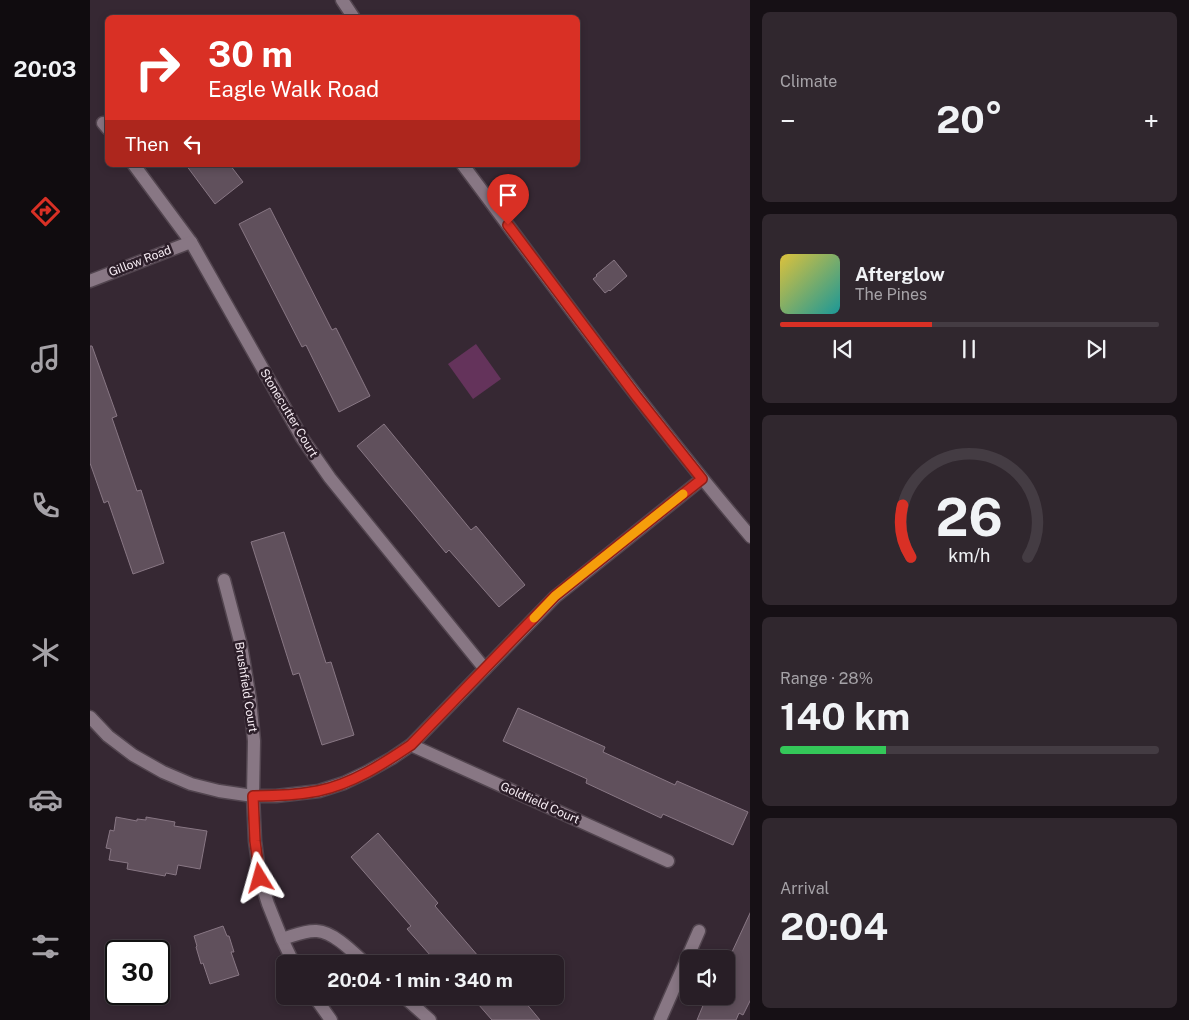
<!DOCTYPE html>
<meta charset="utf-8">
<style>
body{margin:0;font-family:"Public Sans",sans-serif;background:#30272e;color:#f1f3f6;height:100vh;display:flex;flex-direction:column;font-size:19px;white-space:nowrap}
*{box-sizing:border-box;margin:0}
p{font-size:16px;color:#a5a2a7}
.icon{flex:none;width:28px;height:28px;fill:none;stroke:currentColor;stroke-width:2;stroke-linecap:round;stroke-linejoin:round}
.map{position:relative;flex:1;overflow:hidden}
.details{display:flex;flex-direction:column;gap:12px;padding:12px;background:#161015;width:439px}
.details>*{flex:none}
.hud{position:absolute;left:15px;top:15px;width:475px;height:152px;border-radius:8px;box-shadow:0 2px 8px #0003,0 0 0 1px #443c43;background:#d93025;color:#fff;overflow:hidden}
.fabs{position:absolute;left:590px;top:950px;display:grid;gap:10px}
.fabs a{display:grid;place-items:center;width:55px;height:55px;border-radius:8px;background:#281e26;box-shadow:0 2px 8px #0003,0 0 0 1px #443c43;font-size:25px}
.speed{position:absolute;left:15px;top:940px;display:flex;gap:10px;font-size:25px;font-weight:700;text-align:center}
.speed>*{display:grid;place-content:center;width:65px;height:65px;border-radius:50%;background:#281e26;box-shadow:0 2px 8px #0003,0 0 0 1px #443c43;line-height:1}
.speed .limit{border:2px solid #111;border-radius:8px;background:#fff;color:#111}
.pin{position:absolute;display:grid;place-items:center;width:42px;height:42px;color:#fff;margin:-51px -21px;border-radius:50% 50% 50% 0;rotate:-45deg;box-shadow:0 0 5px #0007}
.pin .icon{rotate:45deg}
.me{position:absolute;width:55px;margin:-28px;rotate:352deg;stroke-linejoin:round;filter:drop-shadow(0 0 4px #0008)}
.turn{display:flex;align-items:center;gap:18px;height:105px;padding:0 20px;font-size:22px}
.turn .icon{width:65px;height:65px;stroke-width:2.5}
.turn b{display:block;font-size:35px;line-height:42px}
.then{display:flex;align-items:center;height:48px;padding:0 20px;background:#0003;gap:10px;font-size:19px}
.big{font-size:38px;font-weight:700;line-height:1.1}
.details .widget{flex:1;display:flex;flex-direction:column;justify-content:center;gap:8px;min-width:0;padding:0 18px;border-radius:8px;background:#30272e}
.details .dial{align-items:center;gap:0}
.dial svg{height:130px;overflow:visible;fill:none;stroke:#443c43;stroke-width:7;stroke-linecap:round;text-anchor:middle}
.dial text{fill:#f1f3f6;stroke:none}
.song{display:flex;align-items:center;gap:15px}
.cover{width:60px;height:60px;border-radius:8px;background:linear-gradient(135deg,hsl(50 70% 55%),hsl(180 70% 35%))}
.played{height:5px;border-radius:2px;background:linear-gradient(90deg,#d93025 40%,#443c43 40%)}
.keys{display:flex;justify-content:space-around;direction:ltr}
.heat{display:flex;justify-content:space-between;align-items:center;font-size:28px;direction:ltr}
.charge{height:8px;border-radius:4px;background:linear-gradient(90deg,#34c759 28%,#443c43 0)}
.trip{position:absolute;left:186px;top:955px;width:288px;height:50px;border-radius:8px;background:#281e26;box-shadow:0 2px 8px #0003,0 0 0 1px #443c43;font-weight:700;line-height:50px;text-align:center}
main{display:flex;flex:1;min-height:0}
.dock{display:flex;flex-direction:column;width:90px;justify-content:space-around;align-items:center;background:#100c0f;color:#a5a2a7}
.dock .icon{width:35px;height:35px}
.dock .selected{color:#d93025}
.dock b{font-size:22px;color:#f1f3f6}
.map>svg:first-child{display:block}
.green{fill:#64335b}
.building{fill:#60505c;stroke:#887784}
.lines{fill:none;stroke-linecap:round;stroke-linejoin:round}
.street-casing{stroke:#52454f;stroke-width:15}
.street{stroke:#887784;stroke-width:12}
.route-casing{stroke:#8d1f18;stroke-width:12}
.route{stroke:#d93025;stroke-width:9}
.slow{stroke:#f59e0b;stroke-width:9}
.labels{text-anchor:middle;stroke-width:5;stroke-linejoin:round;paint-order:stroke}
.street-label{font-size:12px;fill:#f7edf4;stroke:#2c1e29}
</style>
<main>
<nav class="dock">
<b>20:03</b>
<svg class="icon selected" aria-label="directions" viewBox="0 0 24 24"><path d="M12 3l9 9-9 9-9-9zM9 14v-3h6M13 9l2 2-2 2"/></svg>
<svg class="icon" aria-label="music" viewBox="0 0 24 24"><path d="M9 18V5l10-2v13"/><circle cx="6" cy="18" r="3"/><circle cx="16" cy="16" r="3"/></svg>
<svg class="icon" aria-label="phone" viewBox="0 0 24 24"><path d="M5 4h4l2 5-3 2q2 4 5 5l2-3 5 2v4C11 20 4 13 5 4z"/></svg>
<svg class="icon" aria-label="climate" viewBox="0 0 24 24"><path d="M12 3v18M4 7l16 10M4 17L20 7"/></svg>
<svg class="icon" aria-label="car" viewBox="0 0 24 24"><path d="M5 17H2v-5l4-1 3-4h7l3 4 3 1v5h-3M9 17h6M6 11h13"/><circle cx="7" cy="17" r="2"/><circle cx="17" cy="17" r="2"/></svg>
<svg class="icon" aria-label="filters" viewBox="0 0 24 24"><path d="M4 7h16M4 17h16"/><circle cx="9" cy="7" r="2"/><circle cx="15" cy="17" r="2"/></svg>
</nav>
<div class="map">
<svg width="661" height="1020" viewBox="0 0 661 1020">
<rect width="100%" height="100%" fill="#362833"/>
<!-- green -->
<path class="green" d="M386 344 411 379 383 399 358 364Z"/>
<!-- building -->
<g class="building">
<path d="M96 165H140L153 182 125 204Z"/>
<path d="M180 208 242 330 246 328 280 396 249 412 216 345 212 347 149 224Z"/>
<path d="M524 260 537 276 520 291 519 290 515 293 503 279 507 276 506 275Z"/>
<path d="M0 346H2L27 416 22 418 47 491 51 490 74 563 43 574 18 501 14 503 0 463Z"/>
<path d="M294 424 381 530 386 526 435 585 409 607 359 550 356 553 267 446Z"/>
<path d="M194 532 236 663 241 662 264 735 232 745 209 673 203 675 161 542Z"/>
<path d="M428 708 515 747 513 752 585 785 587 781 658 812 643 845 573 814 571 818 496 783 497 779 413 741Z"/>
<path d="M26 817 47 821V819L56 820V817L85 822 84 826 117 831 110 869 88 865 86 875 76 873 75 876 37 869 38 863 19 860 21 849 16 848 20 830 24 831Z"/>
<path d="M288 833 348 903 345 906 395 964H348L317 929 321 926 261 857Z"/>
<path d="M661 911V999L653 1015 649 1013 646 1020H607L617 996H636V965Z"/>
<path d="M133 926 137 936H139L144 952H141L149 975 120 984 113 963 111 964 106 947 107 946 104 936Z"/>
<path d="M381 996H430L450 1020H402Z"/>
</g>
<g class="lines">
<!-- street casing -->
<g class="street-casing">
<g id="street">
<path d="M252 0 264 18"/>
<path d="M13 123 18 129"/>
<path d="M44 165 101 242 212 438 240 478 395 669"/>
<path d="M373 165C467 291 559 417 661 537"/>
<path d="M0 281 101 242"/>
<path d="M134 580 151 645 160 699 164 741 163 796 165 841 170 878 178 904 192 939 204 964"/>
<path d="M0 717 18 736 43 755 73 772 101 784 129 791 163 796H186L229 791 254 783 277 772 302 758 321 745 465 597 612 479"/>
<path d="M321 745 578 861"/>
<path d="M192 939C203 936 215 930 227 931 244 932 264 953 276 964"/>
<path d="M224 996 241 1020"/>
<path d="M313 996 340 1020"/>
<path d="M570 1020 609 931"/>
</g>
</g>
<!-- street -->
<use href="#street" class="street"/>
</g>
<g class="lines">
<!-- route casing -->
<g class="route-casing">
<path id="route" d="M170 878 165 841 163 796C184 796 207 795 228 791 262 784 293 764 321 745L465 596 612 479 547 397 418 225"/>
</g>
<!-- route -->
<use href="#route" class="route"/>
<!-- slow -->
<path class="slow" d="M444 618 465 596 593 494"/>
</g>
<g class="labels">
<!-- street labels -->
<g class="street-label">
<text transform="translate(50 261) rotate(-21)" y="4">Gillow Road</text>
<text transform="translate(199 413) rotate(59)" y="4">Stonecutter Court</text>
<text transform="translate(156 687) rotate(81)" y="4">Brushfield Court</text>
<text transform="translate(450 803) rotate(24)" y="4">Goldfield Court</text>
</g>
</g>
</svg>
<div class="fabs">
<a><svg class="icon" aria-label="sound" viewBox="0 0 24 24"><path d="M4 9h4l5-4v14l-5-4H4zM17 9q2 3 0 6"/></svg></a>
</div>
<div class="speed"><div class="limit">30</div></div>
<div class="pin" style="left:418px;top:225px;background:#d93025"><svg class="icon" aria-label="arrive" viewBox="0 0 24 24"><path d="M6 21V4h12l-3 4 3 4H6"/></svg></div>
<svg class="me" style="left:170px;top:878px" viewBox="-20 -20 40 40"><path d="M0-17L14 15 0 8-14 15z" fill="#d93025" stroke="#fff" stroke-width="4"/></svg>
<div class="trip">20:04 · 1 min · 340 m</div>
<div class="hud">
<div class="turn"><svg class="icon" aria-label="right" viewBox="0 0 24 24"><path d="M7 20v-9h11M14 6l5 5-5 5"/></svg><div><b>30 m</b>Eagle Walk Road</div></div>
<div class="then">Then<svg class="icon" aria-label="left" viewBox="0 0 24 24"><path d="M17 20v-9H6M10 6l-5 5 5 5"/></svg></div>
</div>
</div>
<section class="details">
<div class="widget"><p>Climate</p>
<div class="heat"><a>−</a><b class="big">20°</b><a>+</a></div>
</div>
<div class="widget">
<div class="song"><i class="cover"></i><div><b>Afterglow</b><p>The Pines</p></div></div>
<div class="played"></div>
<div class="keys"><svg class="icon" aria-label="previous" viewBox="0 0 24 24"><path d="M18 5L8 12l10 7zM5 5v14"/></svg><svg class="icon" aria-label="pause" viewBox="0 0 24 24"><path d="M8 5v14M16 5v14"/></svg><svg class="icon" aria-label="next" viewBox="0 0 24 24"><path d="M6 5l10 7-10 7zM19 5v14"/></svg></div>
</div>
<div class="widget dial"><svg viewBox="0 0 100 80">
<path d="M14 69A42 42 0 1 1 86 69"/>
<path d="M14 69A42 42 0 0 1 9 37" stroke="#d93025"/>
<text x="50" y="56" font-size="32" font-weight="700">26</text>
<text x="50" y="72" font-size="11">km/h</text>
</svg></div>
<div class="widget"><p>Range · 28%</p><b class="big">140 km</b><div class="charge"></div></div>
<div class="widget"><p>Arrival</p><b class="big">20:04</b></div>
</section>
</main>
